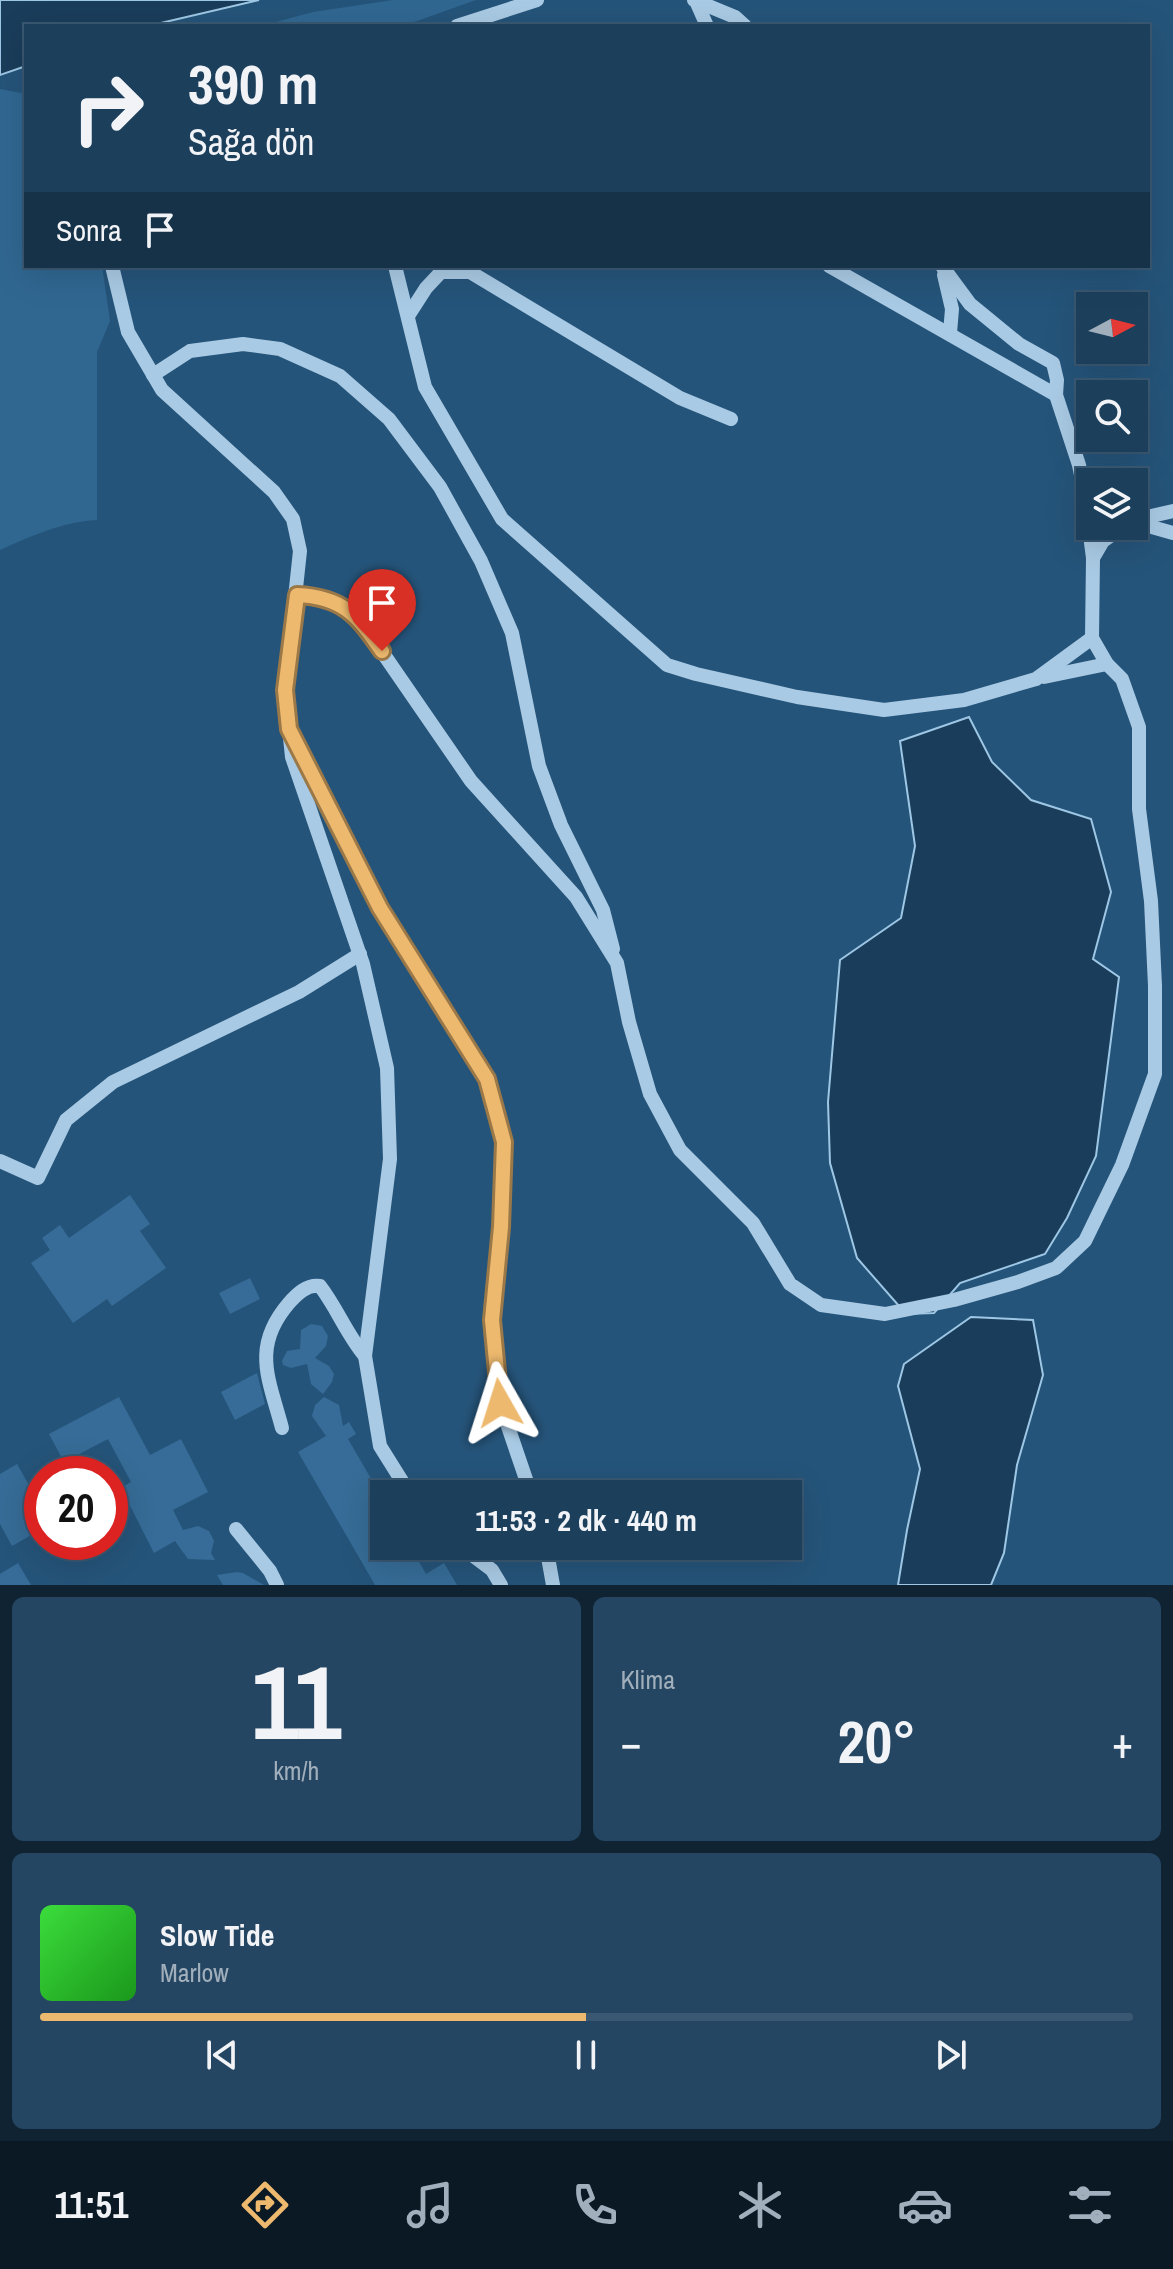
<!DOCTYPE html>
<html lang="tr">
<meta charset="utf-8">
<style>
body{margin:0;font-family:"Archivo Narrow",sans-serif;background:#254662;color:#f1f3f6;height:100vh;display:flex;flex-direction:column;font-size:30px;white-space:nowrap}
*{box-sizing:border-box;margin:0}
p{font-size:26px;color:#a0afbb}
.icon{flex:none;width:44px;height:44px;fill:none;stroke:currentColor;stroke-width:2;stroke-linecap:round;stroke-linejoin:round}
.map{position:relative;height:1585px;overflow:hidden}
.panel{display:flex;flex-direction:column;gap:12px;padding:12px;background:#0f2333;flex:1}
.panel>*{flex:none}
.hud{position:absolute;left:24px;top:24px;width:1126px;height:244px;border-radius:0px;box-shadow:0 8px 32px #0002,0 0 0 2px #3a5872;background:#1c3f5c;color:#f1f3f6;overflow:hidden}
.needle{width:52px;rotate:83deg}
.controls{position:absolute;left:1076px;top:292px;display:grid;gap:16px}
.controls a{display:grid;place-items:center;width:72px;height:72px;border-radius:0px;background:#1c3f5c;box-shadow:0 8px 32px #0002,0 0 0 2px #3a5872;font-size:40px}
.speed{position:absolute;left:24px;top:1456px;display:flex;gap:16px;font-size:40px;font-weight:700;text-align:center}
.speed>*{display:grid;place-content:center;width:104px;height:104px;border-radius:50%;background:#1c3f5c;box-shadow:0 8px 32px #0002,0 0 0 2px #3a5872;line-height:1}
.speed .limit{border:12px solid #d22;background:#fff;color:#111}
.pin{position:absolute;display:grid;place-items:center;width:68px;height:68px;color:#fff;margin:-82px -34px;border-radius:50% 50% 50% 0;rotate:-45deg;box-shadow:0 0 8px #0007}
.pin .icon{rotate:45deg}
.me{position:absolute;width:88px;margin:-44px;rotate:354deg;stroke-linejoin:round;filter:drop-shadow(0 0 6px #0008)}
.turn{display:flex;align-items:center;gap:28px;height:168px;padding:0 32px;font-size:36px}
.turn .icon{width:104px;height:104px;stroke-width:2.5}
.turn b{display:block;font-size:56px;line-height:68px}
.then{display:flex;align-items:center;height:76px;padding:0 32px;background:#0003;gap:16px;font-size:30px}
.big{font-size:60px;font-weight:700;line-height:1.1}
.panel .card{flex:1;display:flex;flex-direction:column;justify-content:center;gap:12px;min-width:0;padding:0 28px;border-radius:12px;background:#254662}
.panel .dial{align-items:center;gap:0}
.dial b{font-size:104px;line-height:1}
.song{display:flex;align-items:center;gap:24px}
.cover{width:96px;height:96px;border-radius:12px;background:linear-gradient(135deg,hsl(120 70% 55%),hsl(120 70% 35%))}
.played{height:8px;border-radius:4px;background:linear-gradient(90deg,#edb96e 50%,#3a5872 50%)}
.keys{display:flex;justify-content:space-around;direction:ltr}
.heat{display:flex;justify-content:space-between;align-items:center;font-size:44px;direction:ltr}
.panel .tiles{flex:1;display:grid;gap:12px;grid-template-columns:1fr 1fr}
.card:last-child{grid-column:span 2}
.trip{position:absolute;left:370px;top:1480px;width:432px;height:80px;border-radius:0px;background:#1c3f5c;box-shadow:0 8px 32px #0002,0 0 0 2px #3a5872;font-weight:700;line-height:80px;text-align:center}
.tabs{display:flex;height:128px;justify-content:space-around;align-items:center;background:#0b1925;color:#a0afbb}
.tabs .icon{width:56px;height:56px}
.tabs .current{color:#edb96e}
.tabs b{font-size:36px;color:#f1f3f6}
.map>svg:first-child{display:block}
.green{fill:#306791}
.water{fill:#1a3d5b;stroke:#9dc7e4;stroke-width:2}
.building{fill:#366c97}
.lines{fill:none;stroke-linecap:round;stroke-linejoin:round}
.minor{stroke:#a9cae4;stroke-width:14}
.route-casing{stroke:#9a7848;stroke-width:20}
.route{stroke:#edb96e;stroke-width:14}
</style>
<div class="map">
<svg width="1173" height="1585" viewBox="0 0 1173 1585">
<rect width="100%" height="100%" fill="#25547a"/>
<!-- green -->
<g class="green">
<path d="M393 0H476L403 26H261L313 12Z"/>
<path d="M0 89 21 93 26 90V266H102L110 321 97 352V520C62 522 31 536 0 550Z"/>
</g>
<!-- water -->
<g class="water">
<path d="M0 0H259L148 26H26V66L0 75Z"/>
<path d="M969 717 992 762 1031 800 1091 819 1111 892 1093 959 1119 977 1096 1156 1067 1218 1045 1254 960 1283 934 1313 906 1314 857 1258 830 1163 828 1102 840 960 901 918 915 846 900 741Z"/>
<path d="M971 1317 1033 1320 1043 1375 1017 1465 1004 1553 991 1585H898L907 1530 920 1469 898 1386 904 1364Z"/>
</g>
<!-- building -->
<g class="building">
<path d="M130 1195 150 1224 140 1231 166 1268 112 1306 107 1299 73 1323 31 1263 50 1250 42 1238 60 1225 69 1238Z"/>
<path d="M250 1278 260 1299 230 1314 219 1293Z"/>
<path d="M311 1324 322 1326 328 1336 326 1346 315 1358 329 1366 334 1374 332 1382 323 1394 311 1384 307 1364 291 1368 283 1365 282 1361 287 1351 300 1349 301 1330Z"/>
<path d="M257 1373 265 1404 235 1420 221 1392Z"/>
<path d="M119 1397 150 1455 181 1439 208 1492 173 1510 183 1530 198 1526 209 1531 214 1541 211 1553 215 1560 188 1559 175 1541 154 1553 121 1488 131 1482 108 1439 64 1462 49 1434Z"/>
<path d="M324 1397 339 1405 343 1426 349 1422 356 1434 348 1439 384 1501V1546H410L426 1574 444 1563 457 1585H375L298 1452 326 1436 312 1416 315 1405Z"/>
<path d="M17 1464 42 1508V1529L12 1546 0 1524V1474Z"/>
<path d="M18 1563 31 1585H0V1574Z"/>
<path d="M237 1572 243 1573 264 1585H223L217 1575Z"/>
</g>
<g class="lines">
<!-- minor -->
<g class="minor">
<path d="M694 0 735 17 745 26"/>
<path d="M696 1 707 26"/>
<path d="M457 26 537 0"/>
<path d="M112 266 128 332 162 390 274 492 293 519 300 551 285 690 292 757 363 964 387 1068 390 1159 365 1356 380 1446 410 1494"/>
<path d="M395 266 425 387 502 519 667 665 696 674 797 697 884 710 964 700 1036 679 1092 638"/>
<path d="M829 266 1056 395"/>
<path d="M944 275 952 309 950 333"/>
<path d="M408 316 426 288 441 272H470L680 398 731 419"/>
<path d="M153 375 190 351 243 344 280 349 340 376 389 419 440 487 481 561 512 633 539 766 561 825 603 910 613 949"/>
<path d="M1134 520 1173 511"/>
<path d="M1134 522 1173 533"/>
<path d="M1093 558 1103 541 1124 526"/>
<path d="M297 595 317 596 341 604 367 630 471 781 576 897 617 963 629 1022 650 1094 680 1150 753 1223 790 1284 821 1305 885 1314 954 1300 1018 1282 1056 1268 1085 1241 1122 1165 1155 1074V986L1151 901 1139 809V727L1122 679 1107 664 1092 638 1093 558 1084 489 1079 465 1056 395 1057 380 1053 363 1019 344 970 304 942 266"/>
<path d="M1044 677 1107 664"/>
<path d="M294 741 380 908 487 1079 504 1142 501 1227 492 1320 500 1403 531 1494"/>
<path d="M0 1161 38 1178 66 1120 113 1082 299 992 360 954"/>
<path d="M282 1428C269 1379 251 1347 289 1303 297 1294 307 1284 320 1286 337 1308 347 1335 365 1356"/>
<path d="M236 1529 270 1571 277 1585"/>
<path d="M460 1546 492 1570 501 1585"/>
<path d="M546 1546 553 1585"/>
</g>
</g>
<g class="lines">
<!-- route casing -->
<g class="route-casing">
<path id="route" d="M382 651C357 615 343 597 297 595L285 690 289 729 380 908 487 1079 504 1142 501 1227 492 1320 500 1403"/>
</g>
<!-- route -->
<use href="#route" class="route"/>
</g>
</svg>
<div class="controls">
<a><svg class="needle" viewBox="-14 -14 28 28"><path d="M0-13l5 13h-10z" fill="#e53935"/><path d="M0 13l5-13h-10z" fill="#a0afbb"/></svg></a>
<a><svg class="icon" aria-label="search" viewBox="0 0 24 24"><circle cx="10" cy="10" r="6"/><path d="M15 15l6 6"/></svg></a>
<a><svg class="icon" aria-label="layers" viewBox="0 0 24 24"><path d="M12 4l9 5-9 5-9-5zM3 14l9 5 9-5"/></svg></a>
</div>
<div class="speed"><div class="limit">20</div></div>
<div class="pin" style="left:382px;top:651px;background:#d93025"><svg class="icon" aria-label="arrive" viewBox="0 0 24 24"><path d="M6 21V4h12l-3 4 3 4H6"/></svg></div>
<svg class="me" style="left:500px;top:1403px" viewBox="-20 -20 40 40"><path d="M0-17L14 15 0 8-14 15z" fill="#edb96e" stroke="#fff" stroke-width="4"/></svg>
<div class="trip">11:53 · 2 dk · 440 m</div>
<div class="hud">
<div class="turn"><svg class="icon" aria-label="right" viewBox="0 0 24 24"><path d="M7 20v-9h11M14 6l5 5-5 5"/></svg><div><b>390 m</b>Sağa dön</div></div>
<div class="then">Sonra<svg class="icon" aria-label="arrive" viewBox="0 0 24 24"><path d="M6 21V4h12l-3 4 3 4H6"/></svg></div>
</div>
</div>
<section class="panel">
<div class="tiles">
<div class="card dial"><b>11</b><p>km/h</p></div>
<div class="card"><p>Klima</p>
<div class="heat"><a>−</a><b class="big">20°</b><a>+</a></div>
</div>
<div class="card">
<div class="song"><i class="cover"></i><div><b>Slow Tide</b><p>Marlow</p></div></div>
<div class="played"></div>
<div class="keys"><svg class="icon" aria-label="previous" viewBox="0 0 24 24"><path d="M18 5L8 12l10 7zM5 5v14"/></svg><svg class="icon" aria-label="pause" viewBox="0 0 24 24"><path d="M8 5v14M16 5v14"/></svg><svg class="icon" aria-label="next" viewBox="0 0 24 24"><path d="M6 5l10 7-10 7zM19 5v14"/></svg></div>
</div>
</div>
</section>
<nav class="tabs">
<b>11:51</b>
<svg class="icon current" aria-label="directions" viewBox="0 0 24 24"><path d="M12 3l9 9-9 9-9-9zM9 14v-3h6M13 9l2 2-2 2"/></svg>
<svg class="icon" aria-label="music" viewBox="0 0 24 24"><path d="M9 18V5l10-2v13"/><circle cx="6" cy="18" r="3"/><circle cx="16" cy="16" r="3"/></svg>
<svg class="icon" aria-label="phone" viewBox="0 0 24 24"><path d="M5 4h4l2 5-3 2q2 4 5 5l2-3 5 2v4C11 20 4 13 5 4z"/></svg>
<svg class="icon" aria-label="climate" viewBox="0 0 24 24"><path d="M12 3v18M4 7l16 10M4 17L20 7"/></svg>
<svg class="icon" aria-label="car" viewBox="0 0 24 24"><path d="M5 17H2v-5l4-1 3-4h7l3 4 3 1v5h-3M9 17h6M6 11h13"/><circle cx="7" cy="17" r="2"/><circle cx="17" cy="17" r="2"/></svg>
<svg class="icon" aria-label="filters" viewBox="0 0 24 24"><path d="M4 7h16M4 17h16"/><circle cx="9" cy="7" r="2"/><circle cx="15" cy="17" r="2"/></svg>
</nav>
